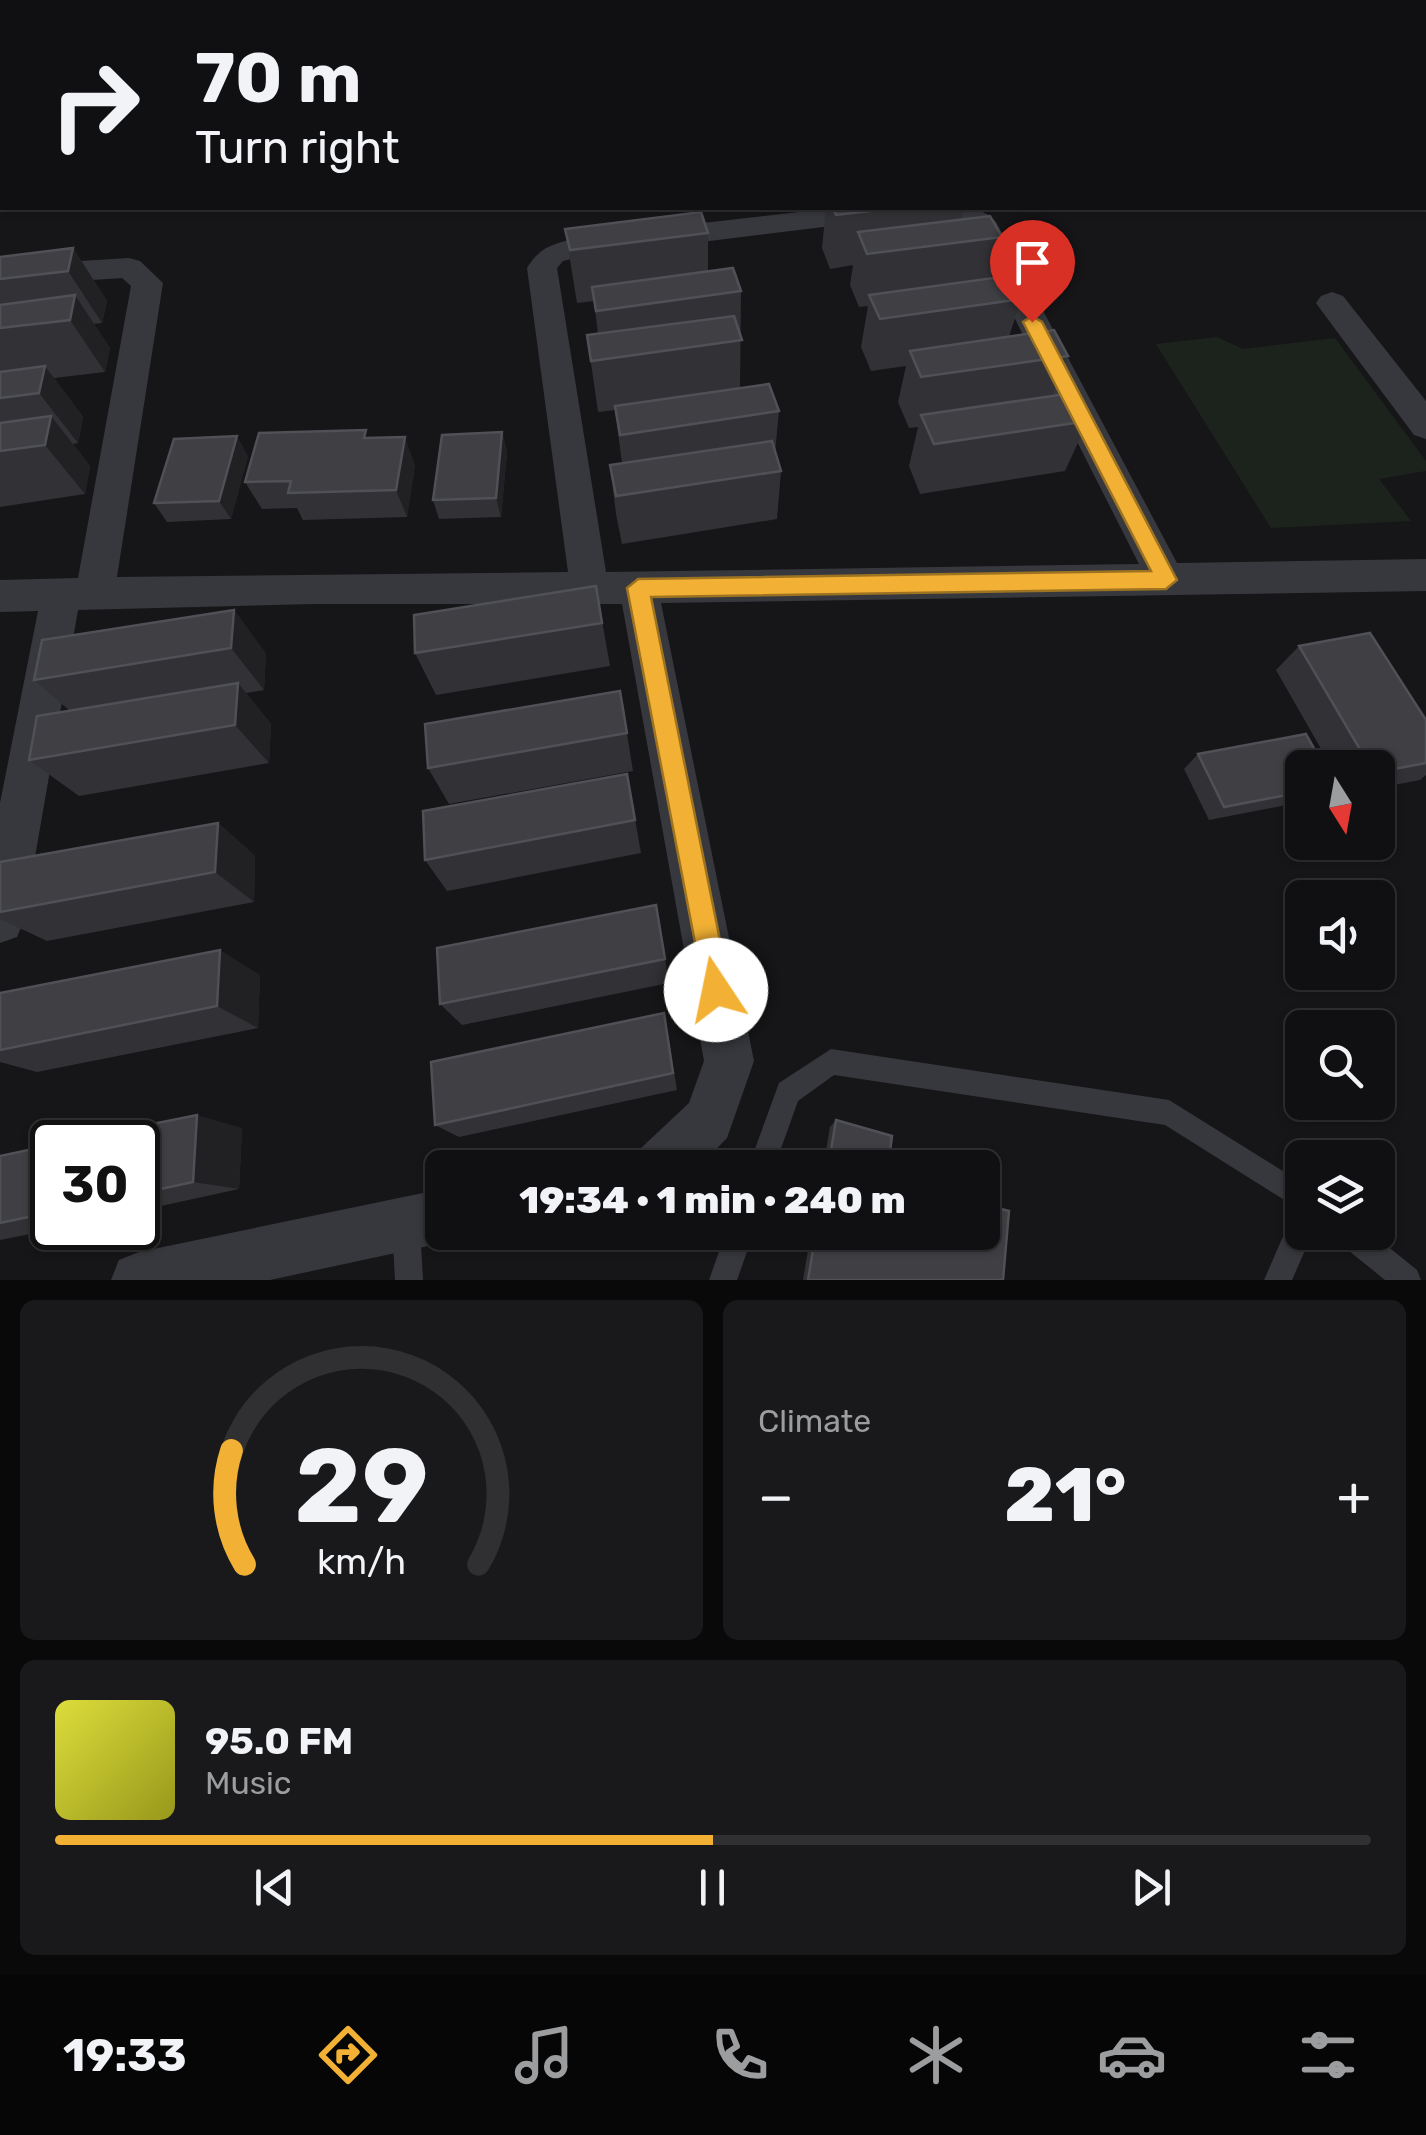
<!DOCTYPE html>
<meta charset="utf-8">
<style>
body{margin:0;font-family:Rubik,sans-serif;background:#19191b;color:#f1f3f6;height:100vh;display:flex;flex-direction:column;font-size:38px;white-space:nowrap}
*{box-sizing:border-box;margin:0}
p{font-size:32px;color:#9c9d9f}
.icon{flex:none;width:55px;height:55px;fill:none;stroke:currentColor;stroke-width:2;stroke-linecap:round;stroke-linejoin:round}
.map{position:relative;height:1280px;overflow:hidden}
.side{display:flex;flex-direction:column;gap:20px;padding:20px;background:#09090a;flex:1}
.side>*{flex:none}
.top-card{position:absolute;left:0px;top:0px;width:1428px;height:210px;box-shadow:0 2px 8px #0004,0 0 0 2px #303032;background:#101012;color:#f1f3f6;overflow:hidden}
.needle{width:65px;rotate:169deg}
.tools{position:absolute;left:1285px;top:750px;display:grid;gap:20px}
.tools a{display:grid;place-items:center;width:110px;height:110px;border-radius:15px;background:#101012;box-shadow:0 2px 8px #0004,0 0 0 2px #303032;font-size:50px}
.speed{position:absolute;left:30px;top:1120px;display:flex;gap:20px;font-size:50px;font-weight:700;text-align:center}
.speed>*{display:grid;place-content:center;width:130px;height:130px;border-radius:50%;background:#101012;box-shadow:0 2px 8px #0004,0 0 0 2px #303032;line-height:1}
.speed .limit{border:5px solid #111;border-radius:15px;background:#fff;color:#111}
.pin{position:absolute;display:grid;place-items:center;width:85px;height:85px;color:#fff;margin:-102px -42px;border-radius:50% 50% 50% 0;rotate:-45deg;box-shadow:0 0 10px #0007}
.pin .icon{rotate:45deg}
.me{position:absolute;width:110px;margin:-55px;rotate:349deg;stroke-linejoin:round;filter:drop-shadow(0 0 8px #0008)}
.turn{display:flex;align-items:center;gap:35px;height:210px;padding:0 30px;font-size:45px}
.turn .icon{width:130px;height:130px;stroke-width:2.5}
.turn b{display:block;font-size:70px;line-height:85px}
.big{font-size:75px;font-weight:800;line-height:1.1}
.side .widget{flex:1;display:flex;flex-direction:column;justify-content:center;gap:15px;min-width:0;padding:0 35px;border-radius:15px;background:#19191b}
.side .dial{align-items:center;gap:0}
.dial svg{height:260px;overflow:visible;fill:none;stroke:#303032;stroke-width:7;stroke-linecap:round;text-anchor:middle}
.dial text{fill:#f1f3f6;stroke:none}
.song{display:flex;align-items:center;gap:30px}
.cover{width:120px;height:120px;border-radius:15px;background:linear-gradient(135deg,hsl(60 70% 55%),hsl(60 70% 35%))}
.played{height:10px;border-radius:5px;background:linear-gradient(90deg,#f2b134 50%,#303032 50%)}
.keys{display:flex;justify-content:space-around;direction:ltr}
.heat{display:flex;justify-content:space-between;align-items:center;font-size:55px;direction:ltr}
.side .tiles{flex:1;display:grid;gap:20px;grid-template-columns:1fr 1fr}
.widget:last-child{grid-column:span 2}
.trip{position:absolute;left:425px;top:1150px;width:575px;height:100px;border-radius:15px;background:#101012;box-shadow:0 2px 8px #0004,0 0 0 2px #303032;font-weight:800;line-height:100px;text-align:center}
.dock{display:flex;height:160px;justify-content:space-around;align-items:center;background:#060607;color:#9c9d9f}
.dock .icon{width:70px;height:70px}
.dock .selected{color:#f2b134}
.dock b{font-size:45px;color:#f1f3f6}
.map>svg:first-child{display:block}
.green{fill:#1c231d}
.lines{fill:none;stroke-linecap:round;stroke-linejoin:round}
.stream{stroke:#2c353c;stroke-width:8}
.canal{fill:#2c353c;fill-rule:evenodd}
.lane{fill:#37383d;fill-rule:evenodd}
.street{fill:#37383d;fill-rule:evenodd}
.wall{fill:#323236}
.shaded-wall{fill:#212124}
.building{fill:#3f3f44;stroke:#4f5156;stroke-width:2.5}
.route{fill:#f2b134;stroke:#9d7322;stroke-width:2.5}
</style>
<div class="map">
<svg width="1426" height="1280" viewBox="0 0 1426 1280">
<rect width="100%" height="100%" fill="#161618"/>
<!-- green -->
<path class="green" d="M1217 337 1243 349 1335 338 1426 461V471L1379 479 1411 521 1271 528 1156 344Z"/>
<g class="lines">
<!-- stream -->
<path class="stream" d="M1374 0 1389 2"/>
<!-- canal -->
<g class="canal">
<path d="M1214 0H1252L1253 2H1216Z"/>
<rect x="1425" y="25" width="1" height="14"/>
</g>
<!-- lane -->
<g class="lane">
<path d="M831 1049 1169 1100 1302 1183V1211L1165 1125 834 1075 798 1101 774 1168H748L779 1083Z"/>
<path d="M1302 1212V1232H1313L1292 1280H1264L1292 1216Z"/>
<path d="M406 1213 416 1217 420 1227 423 1280H395L392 1227 396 1217Z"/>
<path d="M726 1232H754L737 1280H709Z"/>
<path d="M1334 1232H1370L1417 1270 1421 1280H1385L1338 1242Z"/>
</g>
<!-- street -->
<g class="street">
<path d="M833 208H920L915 214 905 217 580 257 563 261 557 268 606 572 1139 564 969 228 940 214 935 208C957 207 981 204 996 222L1177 563 1426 559V591L661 603 754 1061 727 1138 698 1168H633L640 1149 689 1103 704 1061 622 604H315L78 610 24 920 17 937 0 943V803L38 611 0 612V580L78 578 131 286 122 278 0 286V266L129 258 140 261 163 283 117 577 568 572 527 268C541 245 555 244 580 237Z"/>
<path d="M1332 292 1343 296 1426 401V439L1414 435 1321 310 1316 303 1321 296Z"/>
<path d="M442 1189V1232H462L442 1243 270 1280H111L119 1260 139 1252Z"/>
</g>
</g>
<!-- wall -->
<g class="wall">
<path d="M826 208H964L961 220 1002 237 991 278 1021 299 1009 337 1068 356 1052 396 1088 421 1065 471 920 494 909 466 918 427 909 428 898 402 906 366 871 371 861 347 868 306 859 307 850 285 853 265 830 269 822 248Z"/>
<path d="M565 229 708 233V272L741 291 740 388 779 411 775 453 781 471 777 519 622 544 616 514 610 465 622 463 615 410 598 412 587 335 598 334 594 301 577 303Z"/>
<path d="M73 248 107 301 102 323 94 324 110 348 105 372 54 378 83 417 78 443 73 444 90 466 85 494 0 507V257Z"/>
<path d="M502 432 507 452 501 517 439 519 433 500Z"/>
<path d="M369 438 415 465 407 517 303 520 297 508 262 509 245 482Z"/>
<path d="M248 456 231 519 167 522 154 503Z"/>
<path d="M596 586 610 666 436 695 415 653Z"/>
<path d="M234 610 266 654 264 690 246 693 271 724 269 763 79 796 29 760 70 711 34 680Z"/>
<path d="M1299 646 1426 720V775L1420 780 1378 788V768H1332L1276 670Z"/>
<path d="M620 691 633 771 449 804 428 768Z"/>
<path d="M1198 754 1302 768V802L1209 820 1184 769Z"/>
<path d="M627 774 641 853 447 891 425 860Z"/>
<path d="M218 823 255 856 254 902 47 941 0 919V862Z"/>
<path d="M656 905 669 983 462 1025 440 1004Z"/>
<path d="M260 975 258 1028 37 1072 0 1062V993Z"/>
<path d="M668 1034 677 1090 459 1137 435 1125Z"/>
<path d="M836 1120 888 1168H823L830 1127Z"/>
<path d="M242 1128 239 1189 138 1211V1142Z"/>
<path d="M52 1145V1228H60L0 1240V1156Z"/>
<path d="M935 1157 972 1168H923L924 1163Z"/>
<path d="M811 1232H982L1003 1280H803Z"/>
</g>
<!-- shaded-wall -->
<g class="shaded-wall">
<path d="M73 248 107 301 102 323 68 271Z"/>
<path d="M75 295 110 348 105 372 70 320Z"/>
<path d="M45 366 83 417 78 443 39 393Z"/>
<path d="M51 416 90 466 85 494 45 445Z"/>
<path d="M502 432 507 452 501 517 496 498Z"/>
<path d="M237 436 248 456 231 519 219 501Z"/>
<path d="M405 437 415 465 407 517 396 490Z"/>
<path d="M234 610 266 654 264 690 231 648Z"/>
<path d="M238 683 271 724 269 763 235 725Z"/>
<path d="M218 823 255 856 254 902 215 872Z"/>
<path d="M220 950 260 975 258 1028 217 1006Z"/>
<path d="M197 1115 242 1128 239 1189 193 1182Z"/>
</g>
<!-- building -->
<g class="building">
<path d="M833 208H897L836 215Z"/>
<path d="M701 212 708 233 570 250 565 229Z"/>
<path d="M990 216 1002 237 867 254 858 232Z"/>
<path d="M73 248 68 271 0 279V257Z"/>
<path d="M733 268 741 291 596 311 592 287Z"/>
<path d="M1008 276 1021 299 880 319 869 295Z"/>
<path d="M75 295 70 320 0 328V305Z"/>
<path d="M734 316 742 340 591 361 587 335Z"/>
<path d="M1054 330 1068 356 921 377 910 351Z"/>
<path d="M45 366 39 393 0 398V372Z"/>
<path d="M769 384 779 411 620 435 615 406Z"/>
<path d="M1072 393 1088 421 934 444 921 415Z"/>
<path d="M51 416 45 445 0 451V423Z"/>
<path d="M366 430 364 438 405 437 396 490 288 493 291 481 245 482 259 433Z"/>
<path d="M502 432 496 498 433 500 442 435Z"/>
<path d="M237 436 219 501 154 503 174 439Z"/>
<path d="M772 441 781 471 616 496 610 465Z"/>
<path d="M596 586 602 623 415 653 414 615Z"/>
<path d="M234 610 231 648 34 680 42 640Z"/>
<path d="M1370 633 1426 720V763L1378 772V768H1371L1299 646Z"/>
<path d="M238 683 235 725 29 760 37 716Z"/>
<path d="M620 691 627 733 428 768 425 724Z"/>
<path d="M1306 734 1325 768H1302V792L1224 807 1198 754Z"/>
<path d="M627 774 635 820 425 860 423 811Z"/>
<path d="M218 823 215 872 0 912V862Z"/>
<path d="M656 905 665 959 440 1004 437 948Z"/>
<path d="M220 950 217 1006 0 1050V993Z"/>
<path d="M664 1013 673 1073 435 1125 431 1062Z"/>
<path d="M197 1115 193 1182 138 1194V1142H63Z"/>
<path d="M836 1120 892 1136 888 1168H828Z"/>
<path d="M52 1145V1212L0 1223V1156Z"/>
<path d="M935 1157 972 1168H933Z"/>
<path d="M982 1204 1009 1211 1003 1280H808L816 1232H982Z"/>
</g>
<!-- route -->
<path class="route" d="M1032 316 1042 322 1177 580 1166 589 651 597 730 990 726 1000 716 1004 706 1000 627 588 638 579 1151 571 1023 322Z"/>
</svg>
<div class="tools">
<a><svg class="needle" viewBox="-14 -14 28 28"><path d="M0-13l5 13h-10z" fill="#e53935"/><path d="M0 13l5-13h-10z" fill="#9c9d9f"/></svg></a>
<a><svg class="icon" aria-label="sound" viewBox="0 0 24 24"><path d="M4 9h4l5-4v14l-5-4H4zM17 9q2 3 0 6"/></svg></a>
<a><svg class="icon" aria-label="search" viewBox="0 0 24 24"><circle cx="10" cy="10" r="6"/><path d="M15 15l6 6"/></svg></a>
<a><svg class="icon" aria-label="layers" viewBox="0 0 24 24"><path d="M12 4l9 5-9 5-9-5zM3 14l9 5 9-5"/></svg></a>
</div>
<div class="speed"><div class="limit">30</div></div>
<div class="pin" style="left:1032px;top:322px;background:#d93025"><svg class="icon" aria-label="arrive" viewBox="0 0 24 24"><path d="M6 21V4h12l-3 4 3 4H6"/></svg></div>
<svg class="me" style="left:716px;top:990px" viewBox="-20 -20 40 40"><circle r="19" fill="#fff"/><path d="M0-13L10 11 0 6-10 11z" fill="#f2b134"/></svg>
<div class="trip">19:34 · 1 min · 240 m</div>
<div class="top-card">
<div class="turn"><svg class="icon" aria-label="right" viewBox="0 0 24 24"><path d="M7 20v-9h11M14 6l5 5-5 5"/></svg><div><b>70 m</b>Turn right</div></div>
</div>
</div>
<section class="side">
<div class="tiles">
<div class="widget dial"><svg viewBox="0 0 100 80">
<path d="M14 69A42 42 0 1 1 86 69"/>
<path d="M14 69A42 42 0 0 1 10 34" stroke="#f2b134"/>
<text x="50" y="56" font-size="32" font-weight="700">29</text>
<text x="50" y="72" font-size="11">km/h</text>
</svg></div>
<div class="widget"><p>Climate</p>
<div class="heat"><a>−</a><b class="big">21°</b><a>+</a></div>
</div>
<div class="widget">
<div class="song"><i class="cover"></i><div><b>95.0 FM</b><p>Music</p></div></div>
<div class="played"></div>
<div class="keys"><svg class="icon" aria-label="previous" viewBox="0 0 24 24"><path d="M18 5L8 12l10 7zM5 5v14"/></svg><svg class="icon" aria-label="pause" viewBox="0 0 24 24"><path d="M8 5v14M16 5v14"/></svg><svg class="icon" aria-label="next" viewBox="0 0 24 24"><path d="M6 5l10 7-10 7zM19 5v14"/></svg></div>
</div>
</div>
</section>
<nav class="dock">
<b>19:33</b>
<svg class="icon selected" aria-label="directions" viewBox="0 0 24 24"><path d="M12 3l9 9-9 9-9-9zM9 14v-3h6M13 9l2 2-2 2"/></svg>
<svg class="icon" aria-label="music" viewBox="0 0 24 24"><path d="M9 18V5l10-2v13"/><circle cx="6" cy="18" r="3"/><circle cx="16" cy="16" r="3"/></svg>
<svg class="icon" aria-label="phone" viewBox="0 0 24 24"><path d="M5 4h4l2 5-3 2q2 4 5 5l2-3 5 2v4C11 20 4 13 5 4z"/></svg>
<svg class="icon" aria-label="climate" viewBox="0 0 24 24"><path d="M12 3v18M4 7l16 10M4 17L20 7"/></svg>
<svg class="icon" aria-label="car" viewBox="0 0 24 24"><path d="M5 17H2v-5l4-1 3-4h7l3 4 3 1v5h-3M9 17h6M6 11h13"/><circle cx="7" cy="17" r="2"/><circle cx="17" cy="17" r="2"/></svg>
<svg class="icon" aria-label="filters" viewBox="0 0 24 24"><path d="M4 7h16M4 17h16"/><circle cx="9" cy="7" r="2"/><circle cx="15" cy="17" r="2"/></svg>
</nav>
